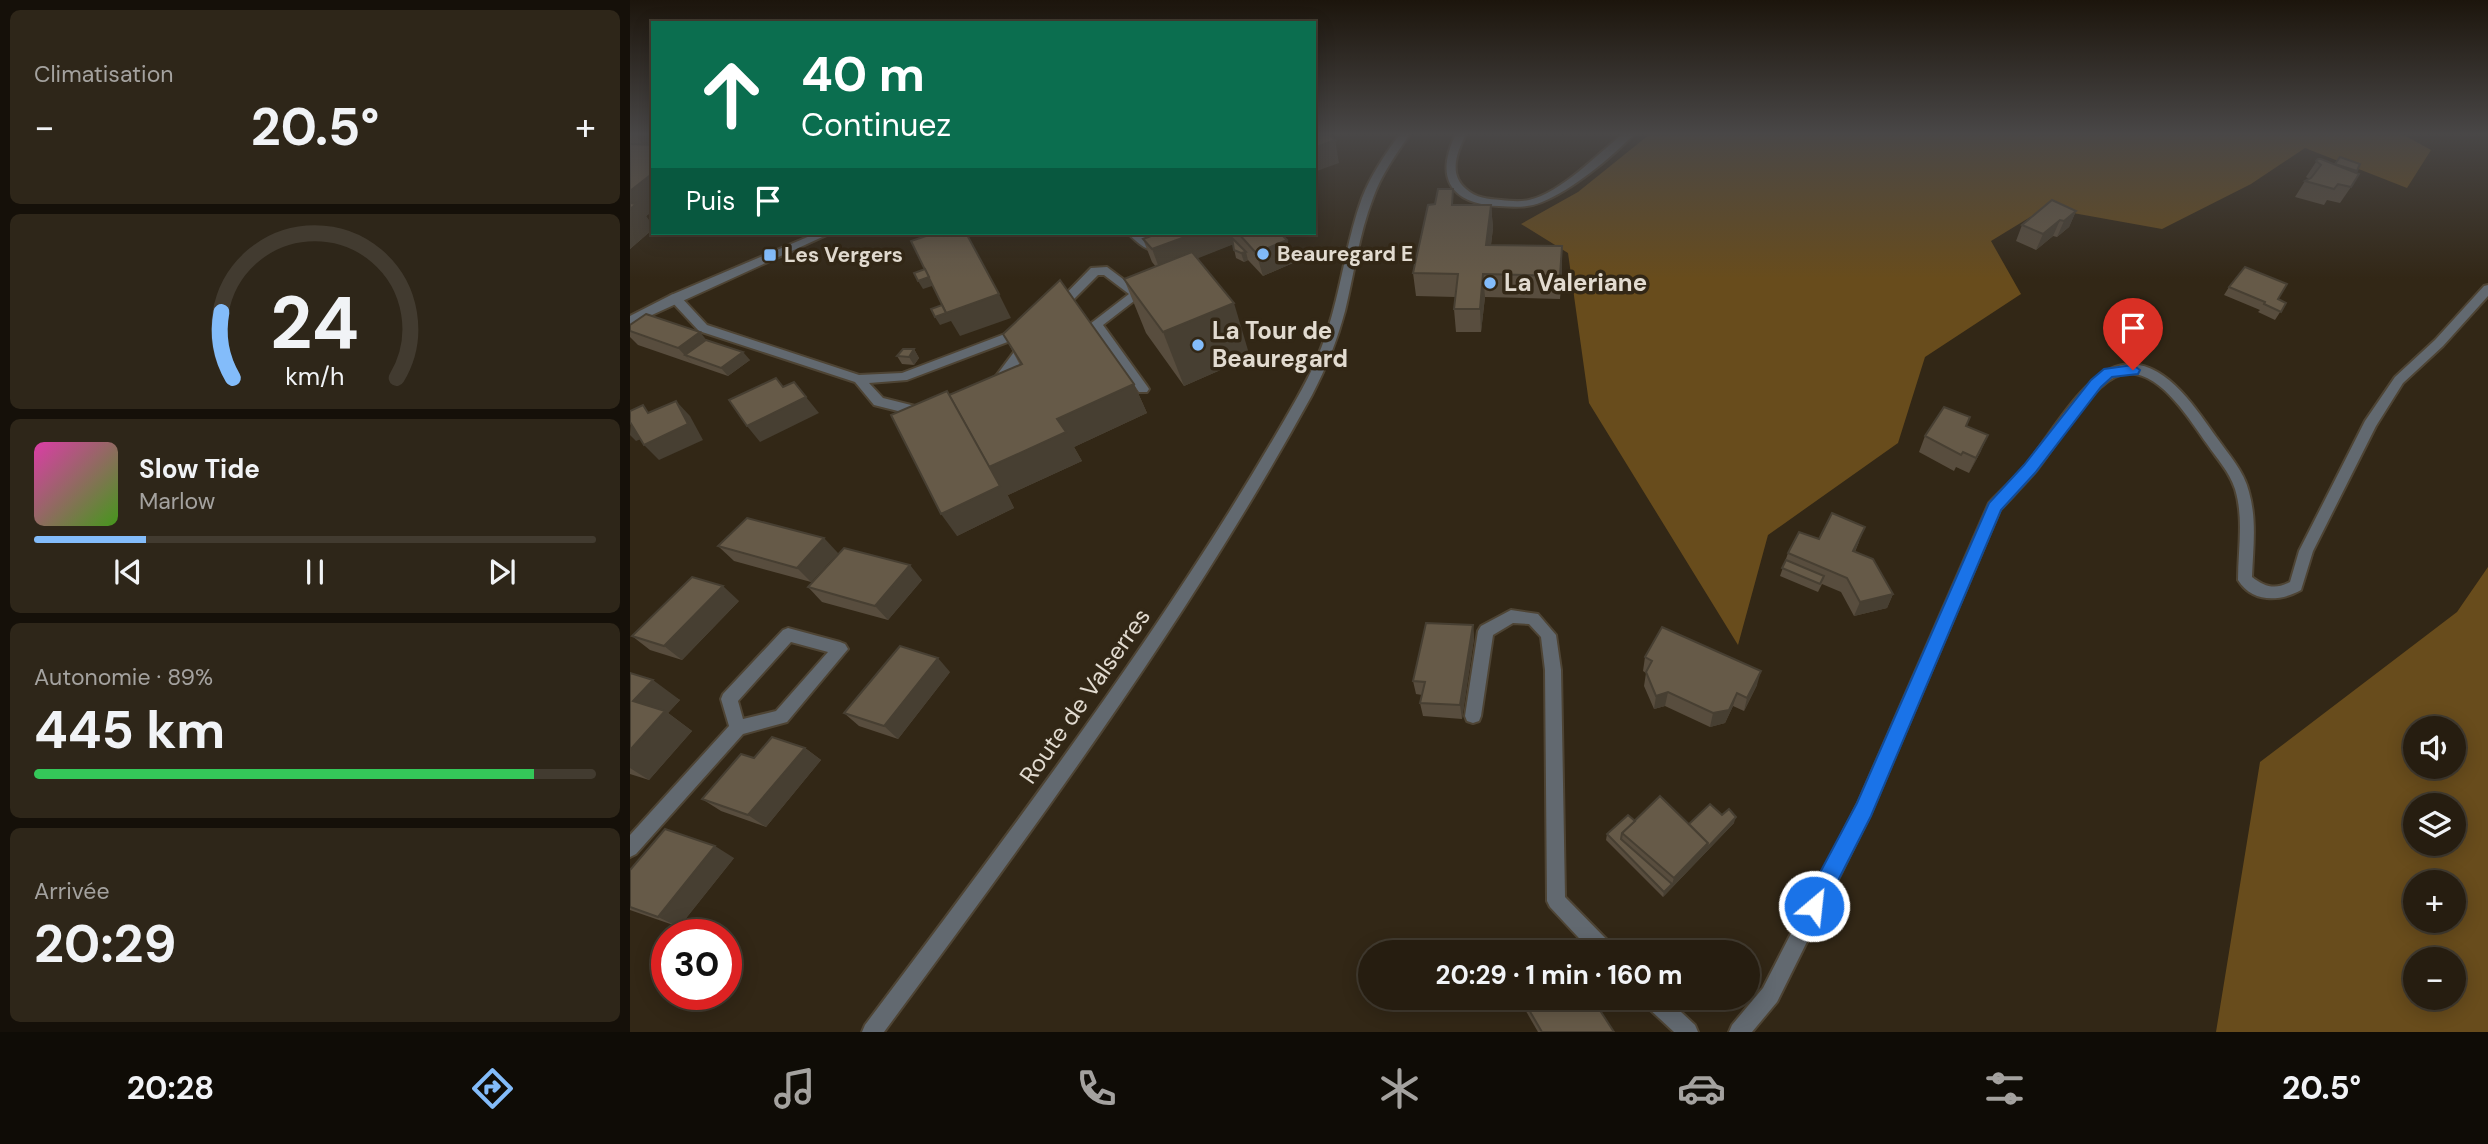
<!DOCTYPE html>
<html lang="fr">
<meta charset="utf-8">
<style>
body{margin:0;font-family:"DM Sans",sans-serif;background:#2e2619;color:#f1f3f6;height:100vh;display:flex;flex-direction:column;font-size:26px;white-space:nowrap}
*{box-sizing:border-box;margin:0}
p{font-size:23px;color:#a4a29f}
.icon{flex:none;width:38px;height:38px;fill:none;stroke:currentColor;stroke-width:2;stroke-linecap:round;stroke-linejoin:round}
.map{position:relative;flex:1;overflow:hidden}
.sheet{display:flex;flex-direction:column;gap:10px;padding:10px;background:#151009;width:630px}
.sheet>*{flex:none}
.guide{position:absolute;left:21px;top:21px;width:665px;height:214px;border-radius:0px;box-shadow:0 4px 18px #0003,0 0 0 2px #423b30;background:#0b6e4f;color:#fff;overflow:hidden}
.fabs{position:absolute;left:1773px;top:716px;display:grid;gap:14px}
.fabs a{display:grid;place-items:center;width:63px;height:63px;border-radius:50%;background:#261d10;box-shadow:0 4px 18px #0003,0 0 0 2px #423b30;font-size:35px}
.speed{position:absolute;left:21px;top:919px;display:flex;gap:14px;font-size:35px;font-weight:700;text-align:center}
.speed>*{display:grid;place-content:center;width:91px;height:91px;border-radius:50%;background:#261d10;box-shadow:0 4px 18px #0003,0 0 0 2px #423b30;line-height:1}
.speed .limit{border:10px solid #d22;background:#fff;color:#111}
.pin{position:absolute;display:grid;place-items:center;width:60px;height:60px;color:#fff;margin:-72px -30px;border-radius:50% 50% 50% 0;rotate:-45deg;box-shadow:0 0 7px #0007}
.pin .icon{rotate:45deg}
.me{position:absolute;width:77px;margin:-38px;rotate:28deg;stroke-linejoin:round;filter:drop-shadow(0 0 5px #0008)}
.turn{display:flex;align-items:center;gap:24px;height:147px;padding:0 35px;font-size:32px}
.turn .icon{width:91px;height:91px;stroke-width:2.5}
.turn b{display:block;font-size:49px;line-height:60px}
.then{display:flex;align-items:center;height:66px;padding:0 35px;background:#0003;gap:14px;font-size:26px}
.big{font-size:52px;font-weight:700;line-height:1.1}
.sheet .widget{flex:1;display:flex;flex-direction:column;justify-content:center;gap:10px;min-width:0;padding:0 24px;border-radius:10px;background:#2e2619}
.sheet .dial{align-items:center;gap:0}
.dial svg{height:182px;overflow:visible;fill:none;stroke:#423b30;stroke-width:7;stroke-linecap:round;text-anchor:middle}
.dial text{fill:#f1f3f6;stroke:none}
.song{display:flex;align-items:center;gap:21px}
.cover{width:84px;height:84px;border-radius:10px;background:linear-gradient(135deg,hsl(320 70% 55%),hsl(100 70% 35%))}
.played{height:7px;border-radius:4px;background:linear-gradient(90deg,#83bcfa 20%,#423b30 20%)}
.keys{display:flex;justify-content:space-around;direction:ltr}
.heat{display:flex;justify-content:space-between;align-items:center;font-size:38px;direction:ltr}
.charge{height:10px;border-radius:5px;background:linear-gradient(90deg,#34c759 89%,#423b30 0)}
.trip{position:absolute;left:728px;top:940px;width:402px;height:70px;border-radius:35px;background:#261d10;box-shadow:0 4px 18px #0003,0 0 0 2px #423b30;font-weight:700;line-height:70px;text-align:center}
.dock{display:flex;height:112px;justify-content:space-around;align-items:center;background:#0f0c06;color:#a4a29f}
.dock .icon{width:49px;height:49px}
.dock .selected{color:#83bcfa}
.dock b{font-size:32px;color:#f1f3f6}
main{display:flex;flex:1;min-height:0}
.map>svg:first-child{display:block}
.green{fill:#684c1c;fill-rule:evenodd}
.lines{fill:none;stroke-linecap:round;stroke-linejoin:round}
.minor-casing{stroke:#4e4434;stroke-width:4}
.tertiary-casing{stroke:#4e4434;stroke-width:4}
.minor{fill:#626970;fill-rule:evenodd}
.tertiary{fill:#626970;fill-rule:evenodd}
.wall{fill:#584d3e}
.shaded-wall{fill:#473f32}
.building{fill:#665a48;stroke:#473f32;stroke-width:2}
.route{fill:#1a73e8;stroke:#114b97;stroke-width:2}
.poi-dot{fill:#83bcfa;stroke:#322716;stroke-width:2.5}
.labels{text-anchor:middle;stroke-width:7;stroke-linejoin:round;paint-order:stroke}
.far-poi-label{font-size:21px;font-weight:bold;fill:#e2dbd0;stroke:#322716;text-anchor:start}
.poi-label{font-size:24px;font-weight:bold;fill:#e2dbd0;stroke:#322716;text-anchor:start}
.street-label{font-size:24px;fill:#e2dbd0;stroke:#322716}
</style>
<main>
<section class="sheet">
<div class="widget"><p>Climatisation</p>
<div class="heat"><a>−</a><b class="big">20.5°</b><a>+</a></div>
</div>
<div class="widget dial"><svg viewBox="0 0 100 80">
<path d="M14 69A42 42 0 1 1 86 69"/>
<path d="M14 69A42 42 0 0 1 9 40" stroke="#83bcfa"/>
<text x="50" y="56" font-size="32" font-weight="700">24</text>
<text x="50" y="72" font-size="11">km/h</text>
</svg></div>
<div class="widget">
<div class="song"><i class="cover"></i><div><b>Slow Tide</b><p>Marlow</p></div></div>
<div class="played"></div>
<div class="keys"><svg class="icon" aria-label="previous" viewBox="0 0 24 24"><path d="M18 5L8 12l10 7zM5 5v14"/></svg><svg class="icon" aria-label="pause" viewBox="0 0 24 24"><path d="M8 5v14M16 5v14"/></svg><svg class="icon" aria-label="next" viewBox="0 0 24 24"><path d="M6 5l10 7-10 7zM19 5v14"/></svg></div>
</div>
<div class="widget"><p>Autonomie · 89%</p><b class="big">445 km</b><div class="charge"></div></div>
<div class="widget"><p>Arrivée</p><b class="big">20:29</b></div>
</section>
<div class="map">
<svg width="1858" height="1032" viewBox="0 0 1858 1032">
<rect width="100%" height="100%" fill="#322716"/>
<!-- green -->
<g class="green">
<path d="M1020 134H1772L1801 150 1777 188 1675 148 1621 184 1532 229 1415 208 1361 241 1391 294 1295 357 1268 443 1138 535 1108 645 959 403 938 253 891 224 948 192Z"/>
<path d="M1858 567V1032H1586L1630 762 1827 612ZM1785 728H1824V766H1785ZM1785 805H1824V844H1785ZM1785 882H1824V920H1785ZM1785 959H1824V998H1785Z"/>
</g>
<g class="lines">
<!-- minor casing -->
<g class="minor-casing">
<g id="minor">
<path d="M826 134H836C827 152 818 174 836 189 846 198 858 199 871 200 880 201 890 202 899 200 931 193 967 154 993 134H1004C981 158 942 190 912 202 898 208 884 207 869 206 821 204 804 178 826 134Z"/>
<path d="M498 233C516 233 518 243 533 245L535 247C522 257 507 243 498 233Z"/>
<path d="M477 267 513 294 473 325 517 386 519 389 517 392H509L460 324 499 294 474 275H468L433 310H425L423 307 461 268Z"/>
<path d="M1858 285V296L1813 346 1773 383 1746 426 1683 551 1671 590C1650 602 1622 603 1608 580 1608 550 1614 518 1605 489 1599 471 1587 459 1577 444 1559 419 1523 358 1485 377 1457 391 1427 445 1406 471 1395 484 1382 497 1370 510L1240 815 1147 1002 1122 1032H1099L1102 1025 1133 988 1228 803 1359 503C1371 490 1385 478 1396 465 1418 438 1449 383 1480 369 1528 347 1564 406 1587 438 1599 455 1614 471 1619 492 1627 520 1623 549 1622 577 1635 587 1645 590 1660 582L1669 551 1735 421 1765 377 1805 340 1854 286Z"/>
<path d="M45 294 49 295 77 325 229 375 272 373 388 329H396L398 332 396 335 277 380 239 383 253 398 297 409 298 412 292 417 244 405 225 382 69 331 41 301V295Z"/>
<path d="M397 339 403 343C393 358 378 388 359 385L357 382 366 376 393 340Z"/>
<path d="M881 610 908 614 926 635 931 670 935 897 982 945 984 952H962L920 907 917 901 915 670 911 637 899 624 883 623 863 635 851 716 849 721 843 723 837 721 835 716 848 631 851 626Z"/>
<path d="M158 628 210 642 215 644 218 649 157 722 113 734 6 854 0 857V835L99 726 91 699 93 694 153 630ZM161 642 198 652 146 711 113 719 108 701Z"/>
<path d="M1012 998H1036L1065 1025 1068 1032H1044L1015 1005Z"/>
</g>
</g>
<!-- tertiary casing -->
<g class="tertiary-casing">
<g id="tertiary">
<path d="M770 134H780C766 154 751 175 743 198 729 234 724 274 715 311 707 341 696 368 682 395 559 619 406 826 254 1032H232L235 1025C387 822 542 619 667 398 682 372 694 345 702 315 713 276 718 236 732 198 741 175 755 154 770 134Z"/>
<path d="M187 233H201L0 325V316L41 295Z"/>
</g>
</g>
<!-- minor -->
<use href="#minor" class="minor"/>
<!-- tertiary -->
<use href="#tertiary" class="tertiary"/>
</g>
<!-- wall -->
<g class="wall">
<path d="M0 134H23V211L16 216 23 229 0 249Z"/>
<path d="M1688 159 1727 171 1721 187 1710 203 1697 200 1694 205 1665 197 1675 181 1679 179 1676 177Z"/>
<path d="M825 205H861L863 228 861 245 932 269 930 299 855 297 851 332H826L824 309 825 297 786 296 783 273Z"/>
<path d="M1446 211 1439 227 1427 237 1423 236 1406 250 1386 241 1392 225Z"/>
<path d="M529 233H650L657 240 663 263 633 276 618 260 614 262 606 258 603 244 567 258 620 357 554 386 516 333 494 279 526 267 522 262 513 239Z"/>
<path d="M1599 287 1648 299 1656 303 1645 320 1628 312 1630 310 1594 295Z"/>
<path d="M0 325 120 360 98 376 8 345 0 337Z"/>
<path d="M373 334 504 384 517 413 444 447 452 461 378 495 376 492 384 508 327 536 320 394 390 365Z"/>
<path d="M284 349 289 358 284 365 272 364 267 356Z"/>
<path d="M1337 426 1351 451 1339 473 1326 467 1324 471 1289 452 1295 436Z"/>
<path d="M1189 539 1229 542 1225 552 1263 594 1257 608 1224 616 1211 592 1192 584 1188 592 1150 576 1158 553Z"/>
<path d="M88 546 208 553 181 582 104 561Z"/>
<path d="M292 580 258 620 192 602 178 587Z"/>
<path d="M109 601 52 660 20 650 2 636Z"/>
<path d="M843 625 844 639 832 719 793 716 790 703 792 695 786 694 783 681Z"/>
<path d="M1015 657 1127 685 1114 711 1103 706 1095 723 1080 727 1035 706 1024 709 1014 686 1016 673 1013 671Z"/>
<path d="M320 672 268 739 229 726 214 713Z"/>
<path d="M0 673 50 700 38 713 62 731 19 780 0 774Z"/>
<path d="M175 748 191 760 136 827 91 811 72 799 124 758Z"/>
<path d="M1092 815 1104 823 1033 897 976 840 977 834 1005 821 1059 824Z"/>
<path d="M104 858 49 927 0 910V870Z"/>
<path d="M892 998 984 1032H908L893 1006Z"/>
</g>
<!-- shaded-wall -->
<g class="shaded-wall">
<path d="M5 134H16L23 143V158Z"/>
<path d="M705 140 709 163 684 172V148Z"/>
<path d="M23 173V211L16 216 23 225V229L0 249V191Z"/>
<path d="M861 205 863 228 859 260 856 245Z"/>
<path d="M1446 211 1439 227 1427 237 1434 221Z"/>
<path d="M1430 220 1423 236 1406 250 1413 234Z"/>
<path d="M566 233H600L604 244 531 273 522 249Z"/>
<path d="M657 240 663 263 633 276 626 253Z"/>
<path d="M932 246V269L930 299V276Z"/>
<path d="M616 252 618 260 614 262 611 253Z"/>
<path d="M853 274 855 297 851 332 850 309Z"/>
<path d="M300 277 305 285 293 289 288 281Z"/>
<path d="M369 294 381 318 330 336 321 321 310 325 305 317Z"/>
<path d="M604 303 620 357 554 386 533 332Z"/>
<path d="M70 332 83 348 55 355 62 363 48 348Z"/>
<path d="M284 349 289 358 284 365 279 357Z"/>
<path d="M113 352 120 360 98 376 91 368Z"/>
<path d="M504 384 517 413 444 447 452 461 378 495 376 492 384 508 327 536 311 514 332 413 427 419Z"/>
<path d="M176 397 189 413 130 442 117 426Z"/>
<path d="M46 401 60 416 73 440 29 460 14 445Z"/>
<path d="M1 421 16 437 6 441 0 435Z"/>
<path d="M1358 435 1351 451 1339 473 1346 458Z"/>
<path d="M1235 527 1229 542 1218 566 1223 551Z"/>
<path d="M194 538 208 553 181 582 167 568Z"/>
<path d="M280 565 292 580 258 620 245 606Z"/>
<path d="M93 586 109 601 52 660 34 646Z"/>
<path d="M1263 594 1257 608 1224 616 1230 602Z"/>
<path d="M843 625 844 639 832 719 830 705Z"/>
<path d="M308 658 320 672 268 739 254 726Z"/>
<path d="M1131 671 1127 685 1114 711 1117 698Z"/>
<path d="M23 680 50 700 38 713 62 731 19 780 0 768V750L3 701Z"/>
<path d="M1038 692 1035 706 1024 709 1026 696Z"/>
<path d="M1107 693 1103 706 1095 723 1080 727 1083 713Z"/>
<path d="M175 748 191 760 136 827 118 815Z"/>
<path d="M1106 817 1104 823 1033 897 1034 892 1042 884 1044 878 1078 843Z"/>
<path d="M85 846 104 858 49 927 28 917Z"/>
</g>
<!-- building -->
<g class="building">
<path d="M684 134H698L705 140 684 148Z"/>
<path d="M0 144 23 145V173L0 191Z"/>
<path d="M1710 157 1730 164 1727 171 1705 164Z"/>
<path d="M1688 159H1691L1729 174 1721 187 1708 184 1704 189 1675 181 1681 178 1691 165 1686 161Z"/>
<path d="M808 189H823L822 205H861L856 245 932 246 930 276 853 274 850 309H824L828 274 783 273 798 205 805 204Z"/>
<path d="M1422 200 1446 211 1434 221 1430 220 1413 234 1392 225Z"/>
<path d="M0 203 6 204 0 209Z"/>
<path d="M305 233H336L369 294 316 313 281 241Z"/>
<path d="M529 233H566L522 249 513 239Z"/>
<path d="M608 233H650L657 240 626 253Z"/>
<path d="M602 238 616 252 611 253 604 250Z"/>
<path d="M562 252 604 303 533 332 494 279Z"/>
<path d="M1615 267 1657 284 1648 299 1656 303 1651 312 1634 304 1635 302 1599 287Z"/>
<path d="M295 269 299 277 288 281 284 273Z"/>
<path d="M430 280 504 384 427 419 436 432 359 467 319 395 392 364 373 334Z"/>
<path d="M312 305 316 313 305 317 301 309Z"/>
<path d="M16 314 70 332 48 348 0 331V325Z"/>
<path d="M76 340 113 352 91 368 55 355Z"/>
<path d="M273 349H284L279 357 267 356Z"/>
<path d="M146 378 153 387 164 382 176 397 117 426 99 400Z"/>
<path d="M317 391 370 486 311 514 261 415Z"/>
<path d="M46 401 58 424 14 445 0 422V411L13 405 18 413Z"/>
<path d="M1314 407 1340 417 1336 426 1358 435 1346 458 1333 452 1331 455 1295 436Z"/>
<path d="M1202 513 1235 527 1223 551 1243 559 1263 594 1230 602 1217 578 1158 553 1169 532 1189 539Z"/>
<path d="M117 518 194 538 167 568 88 546Z"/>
<path d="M214 548 280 565 245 606 178 587Z"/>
<path d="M1156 560 1194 576 1190 584 1152 568Z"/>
<path d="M62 577 93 586 34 646 2 636Z"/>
<path d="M796 623 843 625 830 705 790 703 795 682 783 681Z"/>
<path d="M1032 627 1131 671 1117 698 1107 693 1099 710 1083 713 1038 692 1026 696 1016 672 1022 661 1015 657Z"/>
<path d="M270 646 308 658 254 726 214 713Z"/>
<path d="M0 673 23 680 3 701 35 711 0 750Z"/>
<path d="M142 737 175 748 118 815 72 799 111 754 124 758Z"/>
<path d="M1030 796 1078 843 1044 878 992 833Z"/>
<path d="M1080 804 1092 815 1099 809 1106 817 1076 849 1078 843 1059 824Z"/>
<path d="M998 815 1005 821 992 833 991 839 1042 884 1034 892 977 834Z"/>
<path d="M35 829 85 846 28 917 0 907V870Z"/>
<path d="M892 998H962L984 1032H912Z"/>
</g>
<!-- sky -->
<linearGradient id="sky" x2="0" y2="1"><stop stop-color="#1c150c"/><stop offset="0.48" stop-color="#494747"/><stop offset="1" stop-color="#494747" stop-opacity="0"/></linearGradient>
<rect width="1858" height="279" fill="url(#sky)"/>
<!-- route -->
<path class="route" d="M1503 365 1510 370 1508 374 1482 377 1471 387 1405 473 1371 510 1241 816 1191 914 1184 917 1176 914 1173 906 1176 899 1227 803 1359 503 1394 465 1461 380 1474 369Z"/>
<!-- markers -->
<g class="poi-dot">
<circle cx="633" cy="254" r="7"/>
<rect x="133" y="248" width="14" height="14" rx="3.5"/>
<circle cx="860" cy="283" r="7"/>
<circle cx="568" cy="345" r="7"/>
</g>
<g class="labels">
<!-- far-poi labels -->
<g class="far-poi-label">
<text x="647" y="261">Beauregard E</text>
<text x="154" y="262">Les Vergers</text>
</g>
<!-- poi labels -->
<g class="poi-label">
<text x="874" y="291">La Valeriane</text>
<text x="582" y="339">La Tour de<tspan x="582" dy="28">Beauregard</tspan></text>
</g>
<!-- street labels -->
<g class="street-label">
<text transform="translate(455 696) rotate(-55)" y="8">Route de Valserres</text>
</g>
</g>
</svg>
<div class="fabs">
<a><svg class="icon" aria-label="sound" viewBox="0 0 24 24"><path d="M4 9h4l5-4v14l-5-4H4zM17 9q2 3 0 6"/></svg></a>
<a><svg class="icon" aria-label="layers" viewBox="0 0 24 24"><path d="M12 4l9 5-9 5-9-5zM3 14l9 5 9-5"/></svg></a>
<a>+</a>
<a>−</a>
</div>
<div class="speed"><div class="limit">30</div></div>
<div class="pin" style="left:1503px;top:370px;background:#d93025"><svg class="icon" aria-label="arrive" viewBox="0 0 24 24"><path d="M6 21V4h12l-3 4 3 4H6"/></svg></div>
<svg class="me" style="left:1184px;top:906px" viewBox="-20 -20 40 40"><circle r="17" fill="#1a73e8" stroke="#fff" stroke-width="3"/><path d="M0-11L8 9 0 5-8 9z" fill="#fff"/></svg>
<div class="trip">20:29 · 1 min · 160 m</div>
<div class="guide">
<div class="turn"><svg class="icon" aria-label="ahead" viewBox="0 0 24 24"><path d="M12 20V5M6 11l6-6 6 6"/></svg><div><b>40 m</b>Continuez</div></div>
<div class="then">Puis<svg class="icon" aria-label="arrive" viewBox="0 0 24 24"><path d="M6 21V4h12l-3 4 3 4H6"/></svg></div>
</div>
</div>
</main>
<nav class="dock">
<b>20:28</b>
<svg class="icon selected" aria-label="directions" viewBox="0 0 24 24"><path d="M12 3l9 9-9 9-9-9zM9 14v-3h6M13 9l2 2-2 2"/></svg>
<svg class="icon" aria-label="music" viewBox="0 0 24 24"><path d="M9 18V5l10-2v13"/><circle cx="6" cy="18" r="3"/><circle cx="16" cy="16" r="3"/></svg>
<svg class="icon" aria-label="phone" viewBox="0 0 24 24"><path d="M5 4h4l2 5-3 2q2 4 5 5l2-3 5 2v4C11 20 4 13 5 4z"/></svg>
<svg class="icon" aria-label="climate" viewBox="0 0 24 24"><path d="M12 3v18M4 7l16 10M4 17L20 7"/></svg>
<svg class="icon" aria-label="car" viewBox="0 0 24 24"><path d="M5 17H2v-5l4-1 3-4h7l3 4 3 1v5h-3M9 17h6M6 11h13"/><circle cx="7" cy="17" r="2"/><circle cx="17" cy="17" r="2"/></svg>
<svg class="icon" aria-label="filters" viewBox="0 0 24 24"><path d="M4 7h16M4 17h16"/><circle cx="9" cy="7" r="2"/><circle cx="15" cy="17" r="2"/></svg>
<b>20.5°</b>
</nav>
